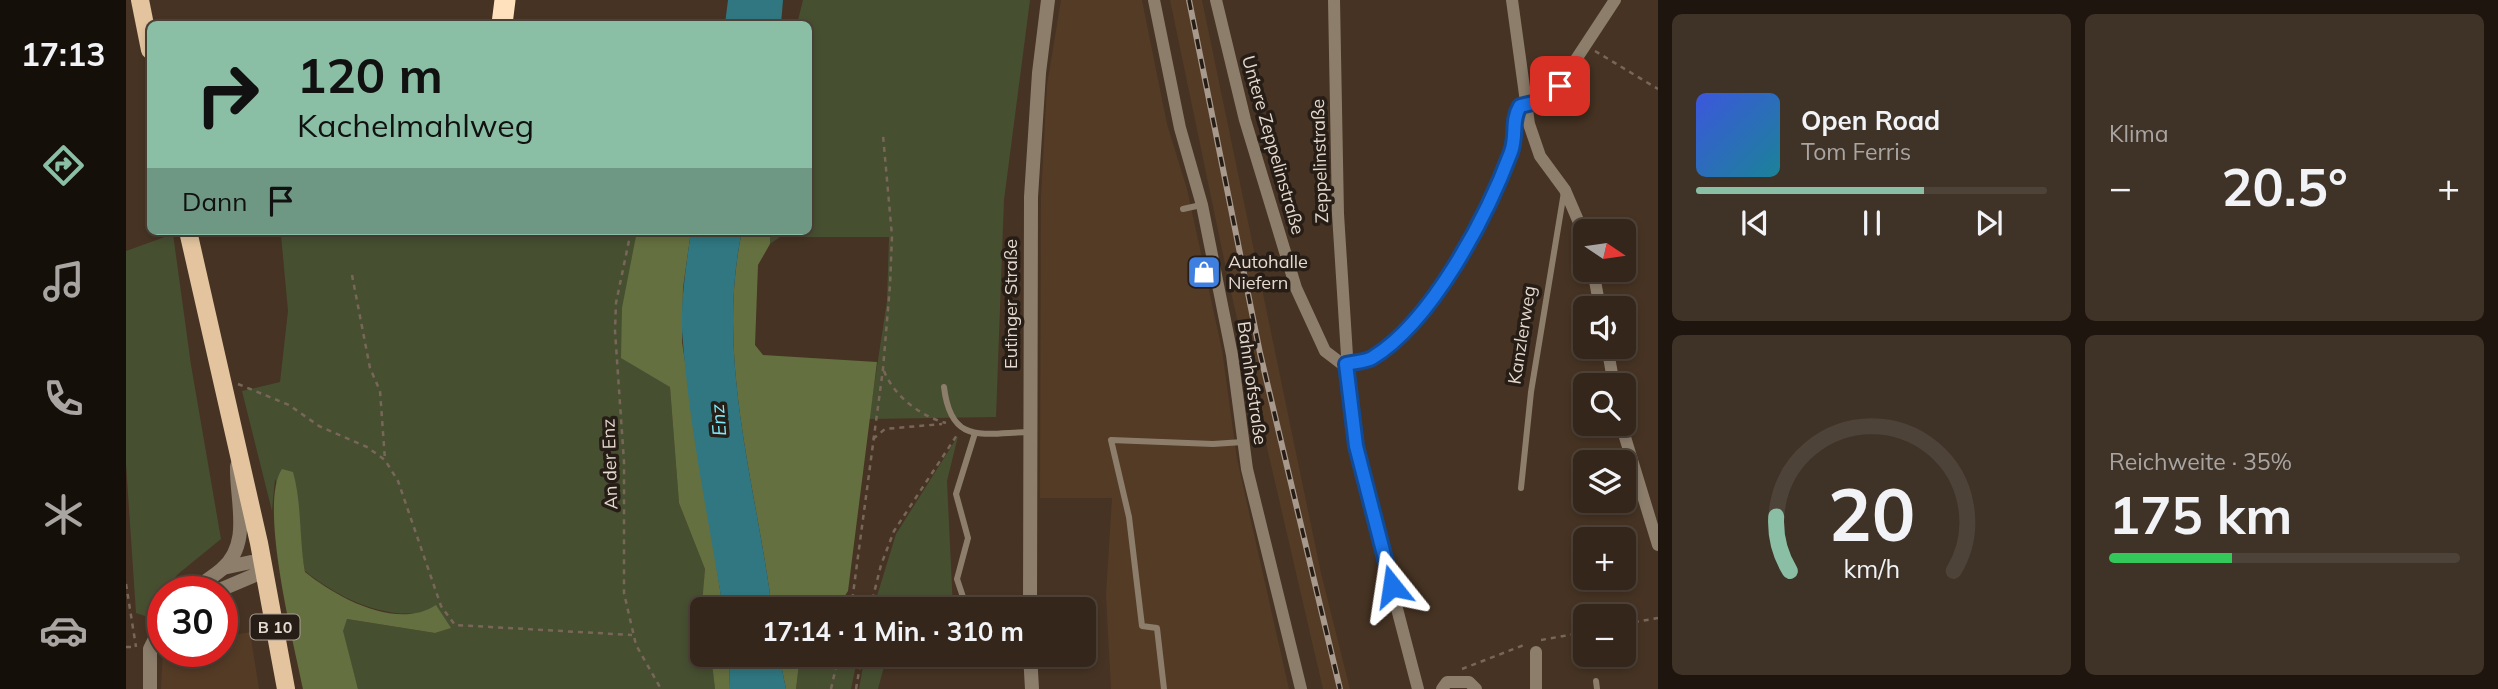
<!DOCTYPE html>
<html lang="de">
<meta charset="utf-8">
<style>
body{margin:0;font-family:Mulish,sans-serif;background:#3f3227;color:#f1f3f6;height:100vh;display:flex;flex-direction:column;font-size:26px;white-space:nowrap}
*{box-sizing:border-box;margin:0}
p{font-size:23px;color:#a9a5a2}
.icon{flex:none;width:38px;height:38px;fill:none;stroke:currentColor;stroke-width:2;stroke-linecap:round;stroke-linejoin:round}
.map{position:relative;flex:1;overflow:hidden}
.side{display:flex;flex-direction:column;gap:14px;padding:14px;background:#1d150e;width:840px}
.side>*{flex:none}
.banner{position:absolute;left:21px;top:21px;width:665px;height:214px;border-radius:10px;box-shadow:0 4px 10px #0003,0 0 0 2px #4e4339;background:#8abfa5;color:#111;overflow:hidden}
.needle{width:46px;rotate:103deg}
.buttons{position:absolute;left:1447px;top:219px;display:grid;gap:14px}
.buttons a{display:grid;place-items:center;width:63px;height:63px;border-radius:10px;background:#34261a;box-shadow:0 4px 10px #0003,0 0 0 2px #4e4339;font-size:35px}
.speed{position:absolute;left:21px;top:576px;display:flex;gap:14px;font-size:35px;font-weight:700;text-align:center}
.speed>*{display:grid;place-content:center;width:91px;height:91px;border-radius:50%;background:#34261a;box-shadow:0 4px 10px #0003,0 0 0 2px #4e4339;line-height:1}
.speed .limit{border:10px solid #d22;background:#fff;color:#111}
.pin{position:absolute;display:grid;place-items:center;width:60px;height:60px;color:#fff;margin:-30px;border-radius:14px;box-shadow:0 4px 10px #0006}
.me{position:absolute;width:77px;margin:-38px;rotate:345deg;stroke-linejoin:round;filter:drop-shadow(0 0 5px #0008)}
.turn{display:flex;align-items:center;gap:24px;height:147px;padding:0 35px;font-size:32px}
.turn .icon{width:91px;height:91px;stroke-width:2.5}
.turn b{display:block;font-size:49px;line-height:60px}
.then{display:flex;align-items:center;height:66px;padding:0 35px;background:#0003;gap:14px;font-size:26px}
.big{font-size:52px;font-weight:700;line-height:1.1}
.side .card{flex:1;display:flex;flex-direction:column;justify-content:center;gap:10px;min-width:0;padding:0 24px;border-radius:10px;background:#3f3227}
.side .dial{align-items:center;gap:0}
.dial svg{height:182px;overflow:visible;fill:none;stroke:#4e4339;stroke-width:7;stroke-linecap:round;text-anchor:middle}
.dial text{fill:#f1f3f6;stroke:none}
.song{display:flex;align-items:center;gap:21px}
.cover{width:84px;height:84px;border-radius:10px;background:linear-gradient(135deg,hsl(230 70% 55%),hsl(190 70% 35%))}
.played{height:7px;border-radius:4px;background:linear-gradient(90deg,#8abfa5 65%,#4e4339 65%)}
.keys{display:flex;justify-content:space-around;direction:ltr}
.heat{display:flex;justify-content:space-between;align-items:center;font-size:38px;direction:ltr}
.charge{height:10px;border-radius:5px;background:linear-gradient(90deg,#34c759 35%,#4e4339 0)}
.side .tiles{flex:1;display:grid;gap:14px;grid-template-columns:repeat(2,1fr)}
.trip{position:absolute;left:564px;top:597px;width:406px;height:70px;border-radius:10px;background:#34261a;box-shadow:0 4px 10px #0003,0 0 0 2px #4e4339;font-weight:700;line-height:70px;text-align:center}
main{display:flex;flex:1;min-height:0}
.tab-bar{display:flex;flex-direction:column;width:126px;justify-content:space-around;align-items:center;background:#150f0a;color:#a9a5a2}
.tab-bar .icon{width:49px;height:49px}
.tab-bar .on{color:#8abfa5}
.tab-bar b{font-size:32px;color:#f1f3f6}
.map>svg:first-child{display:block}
.built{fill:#543b26}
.green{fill:#474f31}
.forest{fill:#657040}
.water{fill:#307781}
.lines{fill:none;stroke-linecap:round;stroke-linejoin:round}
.path{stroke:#786759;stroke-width:2.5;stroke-dasharray:5 5;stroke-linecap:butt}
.service{stroke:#8d7e6c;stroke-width:6}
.minor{stroke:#8d7e6c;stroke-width:12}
.tertiary{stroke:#8d7e6c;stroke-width:14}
.primary{stroke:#e3c49f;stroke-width:18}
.motorway{stroke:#ffe2bd;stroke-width:21}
.rail-casing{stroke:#a8998d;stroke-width:6}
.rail{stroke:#261d16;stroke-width:3.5;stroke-dasharray:10;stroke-linecap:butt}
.route-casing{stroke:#114b97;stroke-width:18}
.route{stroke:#1a73e8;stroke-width:12}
.labels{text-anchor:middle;stroke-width:7;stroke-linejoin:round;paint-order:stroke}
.shield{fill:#261d16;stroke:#aca198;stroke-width:2}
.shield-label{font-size:16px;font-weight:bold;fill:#e6dad0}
.street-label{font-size:18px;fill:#e6dad0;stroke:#261d16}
.poi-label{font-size:18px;fill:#e6dad0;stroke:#261d16;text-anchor:start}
.water-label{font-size:19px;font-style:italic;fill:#7feafb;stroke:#261d16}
</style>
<main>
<nav class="tab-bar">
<b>17:13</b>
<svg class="icon on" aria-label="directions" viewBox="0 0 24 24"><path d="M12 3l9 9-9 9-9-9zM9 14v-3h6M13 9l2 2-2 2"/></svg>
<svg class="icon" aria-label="music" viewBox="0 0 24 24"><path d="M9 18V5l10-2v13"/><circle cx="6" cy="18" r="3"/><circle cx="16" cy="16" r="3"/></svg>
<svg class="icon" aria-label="phone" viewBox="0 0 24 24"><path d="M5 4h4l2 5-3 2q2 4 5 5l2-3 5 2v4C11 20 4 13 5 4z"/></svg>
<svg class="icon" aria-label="climate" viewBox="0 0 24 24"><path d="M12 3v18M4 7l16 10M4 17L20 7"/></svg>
<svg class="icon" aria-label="car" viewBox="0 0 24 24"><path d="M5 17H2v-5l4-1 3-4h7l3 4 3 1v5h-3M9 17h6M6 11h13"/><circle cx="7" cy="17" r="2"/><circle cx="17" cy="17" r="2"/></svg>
</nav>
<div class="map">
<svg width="1532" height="689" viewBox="0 0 1532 689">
<rect width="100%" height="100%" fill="#463323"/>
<!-- built -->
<g class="built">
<path d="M935 0H1016L1041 124 1061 189 1096 350 1111 459 1163 689H985L980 595 986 498H914L915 197 921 85Z"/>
<path d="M1044 0H1076L1195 573 1224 689H1197L1104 288Z"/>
<path d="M124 632 133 689H35L37 649 96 651V637Z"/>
</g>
<!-- green -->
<g class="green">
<path d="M677 0H904L878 200 870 417 743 419 761 301 763 237H654L644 244V231H682V24H671Z"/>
<path d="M173 231H511L508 250 544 387 553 503 579 569 576 654 585 655 589 689H232L216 631 221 619 309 633 324 628 299 612C257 620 211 597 179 571L173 539 149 479 146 511 116 391 154 382 162 311 155 235Z"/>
<path d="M47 234 65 365 95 539 52 574 37 592 22 617 10 613 0 464V251Z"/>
<path d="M832 436 821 481 827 609H747L770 534Z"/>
<path d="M679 655H732L725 689H670L673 663Z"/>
<path d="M739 655H761L752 689H733Z"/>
</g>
<!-- forest -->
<g class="forest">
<path d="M511 231H565L557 288 556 342 597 609H576V622L575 618 579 569 553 503 544 387 495 358 496 308Z"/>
<path d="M616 231H644V244L632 265 629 345 637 355 751 362 722 591 710 609H646C630 484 589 358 616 231Z"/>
<path d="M156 469 167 472C176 504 173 539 179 572 210 597 271 631 310 605L325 628 309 633 221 619 217 631 232 689H177C168 643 132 504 156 469Z"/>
<path d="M585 655H604L603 689H589Z"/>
<path d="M653 655H679L673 663 670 689H660Z"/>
</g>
<!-- water -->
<g class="water">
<path d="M602 0H657L655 24H599Z"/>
<path d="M565 231H616C589 357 630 484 646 609H597C583 520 564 433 557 343 553 306 560 268 565 231Z"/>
<path d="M604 655H653L660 689H603Z"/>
</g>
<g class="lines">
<!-- path -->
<g class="path">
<path d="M1469 51 1532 89"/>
<path d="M505 231 490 303 489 331 498 462V593L510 645 535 689"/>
<path d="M226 275 244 368 254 391 259 460"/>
<path d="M758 371C768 396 794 416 820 423"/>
<path d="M112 384 163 405 193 426 241 447 259 460 272 481 315 606 329 625 506 635"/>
<path d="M747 439 759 429 816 424"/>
<path d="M0 584 10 647"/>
<path d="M725 609 757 369 764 285 766 236 757 135"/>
<path d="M744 609 755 565 768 531 831 435"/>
<path d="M1498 624 1532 618"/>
<path d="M1415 640 1460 632"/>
<path d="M0 647H9"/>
<path d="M1336 669 1398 645"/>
<path d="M705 689 713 654"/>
<path d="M730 689 736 654"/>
</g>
<!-- service -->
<g class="service">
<path d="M1057 209 1075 205"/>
<path d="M818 387C825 446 857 433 904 432"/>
<path d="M1395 488 1405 392 1438 192"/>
<path d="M841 609 831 579 842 538 830 494 849 433"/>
<path d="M1470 681 1471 689"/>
<path d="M1038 689 1031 628 1016 626 1003 517 985 440 1087 444 1117 442"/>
</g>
<!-- minor -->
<g class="minor">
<path d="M1028 0 1054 128 1076 205 1106 355 1121 469 1175 689"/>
<path d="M1090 0 1119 120 1170 288 1199 351 1216 364H1220"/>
<path d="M1208 0 1212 214 1224 403 1240 490 1292 689"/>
<path d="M1386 0 1403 124 1414 156 1439 190 1460 239"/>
<path d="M1467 270 1474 308"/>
<path d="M1481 346 1488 385"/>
<path d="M1220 364C1228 362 1239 362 1246 358 1306 322 1361 216 1385 152 1391 136 1385 121 1394 106L1424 99 1489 0"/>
<path d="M1495 424 1532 545"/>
<path d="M1410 652V689"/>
<path d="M1316 689 1321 682H1343L1350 689"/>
</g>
<!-- tertiary -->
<g class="tertiary">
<path d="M66 592C75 583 87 577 96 569 126 543 110 501 111 466"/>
<path d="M89 592 129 575 138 565 125 562 97 568"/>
<path d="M904 609 905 197 913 73 922 0"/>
<path d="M904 654 906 689"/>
<path d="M24 689V649L37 623"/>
</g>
<!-- primary -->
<g class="primary">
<path d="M14 0 24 50"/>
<path d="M62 231 133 543 160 689"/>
</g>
<!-- motorway -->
<path class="motorway" d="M376 24 379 0"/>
<!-- rail casing -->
<g class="rail-casing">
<path id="rail" d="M1063 0 1134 353 1214 689"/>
</g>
<!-- rail -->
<use href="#rail" class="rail"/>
</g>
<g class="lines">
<!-- route casing -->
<g class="route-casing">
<path id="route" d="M1266 586 1230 446 1220 364C1228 362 1239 362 1246 358 1306 322 1361 216 1385 152 1391 136 1385 121 1394 106L1424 99 1434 86"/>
</g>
<!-- route -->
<use href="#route" class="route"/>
</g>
<!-- icons -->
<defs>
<g id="shop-square" transform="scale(1.75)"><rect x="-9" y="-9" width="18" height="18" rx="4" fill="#3f7fe0" stroke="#261d16"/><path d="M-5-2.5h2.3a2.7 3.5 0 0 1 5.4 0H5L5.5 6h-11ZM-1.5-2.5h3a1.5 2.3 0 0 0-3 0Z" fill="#fff"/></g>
</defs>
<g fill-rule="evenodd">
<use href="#shop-square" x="1078" y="272"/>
</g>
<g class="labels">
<!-- shield labels -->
<rect class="shield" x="124.5" y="614.5" width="49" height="25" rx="5"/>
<g class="shield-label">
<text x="149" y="633">B 10</text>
</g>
<!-- street labels -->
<g class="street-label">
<text transform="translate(1147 145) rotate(74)" y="6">Untere Zeppelinstraße</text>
<text transform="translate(1194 161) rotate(-92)" y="6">Zeppelinstraße</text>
<text transform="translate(885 304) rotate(-90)" y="6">Eutinger Straße</text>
<text transform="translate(1396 335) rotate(-81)" y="6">Kanzlerweg</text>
<text transform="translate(1126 383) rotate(82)" y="6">Bahnhofstraße</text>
<text transform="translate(484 464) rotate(-92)" y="6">An der Enz</text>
</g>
<!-- poi labels -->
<g class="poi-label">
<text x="1102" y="268">Autohalle<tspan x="1102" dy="21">Niefern</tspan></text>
</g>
<!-- water labels -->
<g class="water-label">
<text transform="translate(592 420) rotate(-95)" y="7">Enz</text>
</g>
</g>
</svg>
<div class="buttons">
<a><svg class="needle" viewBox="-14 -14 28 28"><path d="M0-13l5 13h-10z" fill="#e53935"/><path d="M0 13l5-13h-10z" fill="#a9a5a2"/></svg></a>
<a><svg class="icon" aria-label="sound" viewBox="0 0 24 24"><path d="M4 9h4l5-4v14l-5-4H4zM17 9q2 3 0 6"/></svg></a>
<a><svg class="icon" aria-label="search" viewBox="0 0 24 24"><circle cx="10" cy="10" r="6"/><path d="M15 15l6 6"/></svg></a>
<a><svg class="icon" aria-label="layers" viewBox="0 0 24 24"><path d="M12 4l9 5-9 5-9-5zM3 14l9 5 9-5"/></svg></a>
<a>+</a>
<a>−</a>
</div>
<div class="speed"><div class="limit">30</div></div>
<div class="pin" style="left:1434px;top:86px;background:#d93025"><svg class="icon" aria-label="arrive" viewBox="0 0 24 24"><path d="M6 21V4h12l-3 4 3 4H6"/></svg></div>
<svg class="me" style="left:1266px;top:586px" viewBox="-20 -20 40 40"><path d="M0-17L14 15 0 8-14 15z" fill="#1a73e8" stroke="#fff" stroke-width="4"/></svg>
<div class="trip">17:14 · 1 Min. · 310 m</div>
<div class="banner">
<div class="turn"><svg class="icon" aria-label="right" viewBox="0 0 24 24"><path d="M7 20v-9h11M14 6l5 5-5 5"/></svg><div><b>120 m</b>Kachelmahlweg</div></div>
<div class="then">Dann<svg class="icon" aria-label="arrive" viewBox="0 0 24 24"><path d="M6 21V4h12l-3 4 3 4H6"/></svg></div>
</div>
</div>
<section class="side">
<div class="tiles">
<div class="card">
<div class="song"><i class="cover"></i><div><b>Open Road</b><p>Tom Ferris</p></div></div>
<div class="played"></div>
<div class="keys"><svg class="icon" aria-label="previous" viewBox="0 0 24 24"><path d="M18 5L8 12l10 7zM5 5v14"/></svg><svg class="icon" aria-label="pause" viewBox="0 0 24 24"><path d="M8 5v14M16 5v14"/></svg><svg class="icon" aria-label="next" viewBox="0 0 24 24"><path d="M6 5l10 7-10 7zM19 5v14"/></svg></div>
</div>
<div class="card"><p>Klima</p>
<div class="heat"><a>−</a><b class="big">20.5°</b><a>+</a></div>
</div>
<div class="card dial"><svg viewBox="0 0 100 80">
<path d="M14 69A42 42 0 1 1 86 69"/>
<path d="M14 69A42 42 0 0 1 8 45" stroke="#8abfa5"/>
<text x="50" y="56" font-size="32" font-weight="700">20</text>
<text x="50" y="72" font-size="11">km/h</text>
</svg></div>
<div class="card"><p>Reichweite · 35%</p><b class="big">175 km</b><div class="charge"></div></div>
</div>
</section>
</main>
